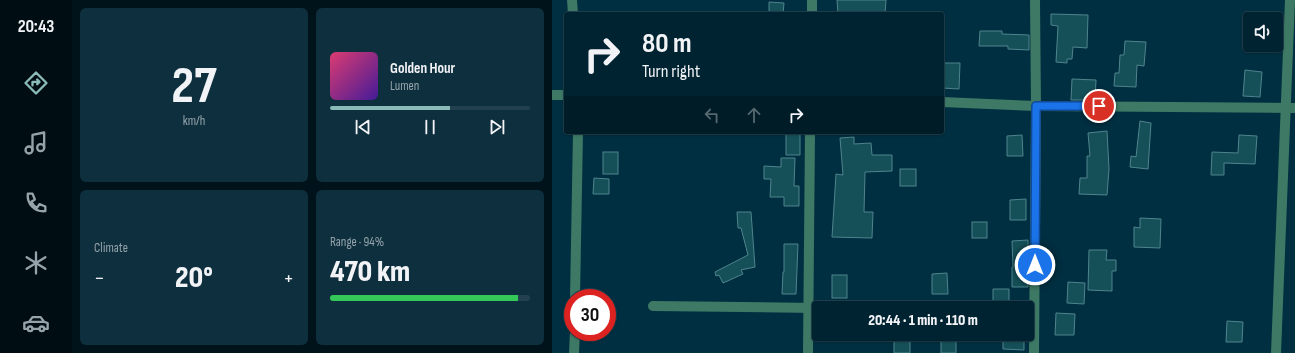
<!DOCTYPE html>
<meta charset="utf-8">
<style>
body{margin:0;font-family:"Sofia Sans Condensed",sans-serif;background:#0e2f3d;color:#f1f3f6;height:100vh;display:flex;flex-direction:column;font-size:15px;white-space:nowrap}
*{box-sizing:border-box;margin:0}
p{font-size:13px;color:#95a4ab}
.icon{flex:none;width:22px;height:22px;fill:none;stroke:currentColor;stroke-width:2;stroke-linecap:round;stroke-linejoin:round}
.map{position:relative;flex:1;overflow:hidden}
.details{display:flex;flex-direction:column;gap:8px;padding:8px;background:#00131b;width:480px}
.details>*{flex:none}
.top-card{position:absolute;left:12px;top:12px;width:380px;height:122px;border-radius:4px;box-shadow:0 1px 3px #0004,0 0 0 1px #22404d;background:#002331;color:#f1f3f6;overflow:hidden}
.buttons{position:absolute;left:691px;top:12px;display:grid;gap:8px}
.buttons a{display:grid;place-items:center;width:40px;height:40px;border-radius:4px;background:#002331;box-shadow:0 1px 3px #0004,0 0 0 1px #22404d;font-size:20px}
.speed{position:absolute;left:12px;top:289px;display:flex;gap:8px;font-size:20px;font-weight:700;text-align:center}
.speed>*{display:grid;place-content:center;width:52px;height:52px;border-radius:50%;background:#002331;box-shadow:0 1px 3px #0004,0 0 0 1px #22404d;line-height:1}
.speed .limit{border:6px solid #d22;background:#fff;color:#111}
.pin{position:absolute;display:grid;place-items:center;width:34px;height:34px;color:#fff;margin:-17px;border:2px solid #fff;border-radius:50%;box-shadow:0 1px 4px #0007}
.me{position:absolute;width:44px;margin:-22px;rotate:0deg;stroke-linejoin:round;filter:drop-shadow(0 0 3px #0008)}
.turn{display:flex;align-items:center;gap:14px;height:84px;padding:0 12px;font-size:18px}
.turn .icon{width:52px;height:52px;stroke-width:2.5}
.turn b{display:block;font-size:28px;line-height:34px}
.lanes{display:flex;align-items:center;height:38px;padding:0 12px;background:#0003;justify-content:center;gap:20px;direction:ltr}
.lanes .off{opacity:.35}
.big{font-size:30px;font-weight:800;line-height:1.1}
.details .tile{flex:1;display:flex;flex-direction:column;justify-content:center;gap:6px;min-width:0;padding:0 14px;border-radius:6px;background:#0e2f3d}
.details .dial{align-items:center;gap:0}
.dial b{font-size:52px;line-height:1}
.song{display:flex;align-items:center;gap:12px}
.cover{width:48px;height:48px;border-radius:6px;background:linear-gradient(135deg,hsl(340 70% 55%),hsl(260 70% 35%))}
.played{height:4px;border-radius:2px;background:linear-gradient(90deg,#8bbbb9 60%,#22404d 60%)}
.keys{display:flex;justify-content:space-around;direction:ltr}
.heat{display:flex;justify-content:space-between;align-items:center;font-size:22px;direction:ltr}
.charge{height:6px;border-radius:3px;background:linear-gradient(90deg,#34c759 94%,#22404d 0)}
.details .tiles{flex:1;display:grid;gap:8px;grid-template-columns:repeat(2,1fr)}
.trip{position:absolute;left:260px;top:301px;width:222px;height:40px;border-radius:4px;background:#002331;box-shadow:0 1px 3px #0004,0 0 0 1px #22404d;font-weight:800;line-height:40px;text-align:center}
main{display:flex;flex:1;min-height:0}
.dock{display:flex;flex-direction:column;width:72px;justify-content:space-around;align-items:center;background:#000e14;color:#95a4ab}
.dock .icon{width:28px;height:28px}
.dock .active{color:#8bbbb9}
.dock b{font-size:18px;color:#f1f3f6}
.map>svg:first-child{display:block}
.building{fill:#155058;stroke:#4f848d}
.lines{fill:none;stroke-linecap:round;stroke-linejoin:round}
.minor{stroke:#3d7965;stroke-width:10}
.route-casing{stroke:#114b97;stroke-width:10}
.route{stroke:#1a73e8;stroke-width:7}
</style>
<main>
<nav class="dock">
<b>20:43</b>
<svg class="icon active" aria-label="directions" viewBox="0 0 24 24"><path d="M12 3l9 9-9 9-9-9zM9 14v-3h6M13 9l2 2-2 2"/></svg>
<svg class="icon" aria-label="music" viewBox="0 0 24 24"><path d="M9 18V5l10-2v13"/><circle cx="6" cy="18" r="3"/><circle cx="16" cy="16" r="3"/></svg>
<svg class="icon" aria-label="phone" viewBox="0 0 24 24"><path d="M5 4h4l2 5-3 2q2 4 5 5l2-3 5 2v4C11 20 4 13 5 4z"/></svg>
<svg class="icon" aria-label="climate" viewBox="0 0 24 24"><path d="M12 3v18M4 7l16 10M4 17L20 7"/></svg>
<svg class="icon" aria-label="car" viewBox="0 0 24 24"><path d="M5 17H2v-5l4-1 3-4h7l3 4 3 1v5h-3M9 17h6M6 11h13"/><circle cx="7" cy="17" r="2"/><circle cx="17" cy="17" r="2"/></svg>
</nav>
<section class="details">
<div class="tiles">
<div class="tile dial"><b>27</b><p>km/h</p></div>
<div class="tile">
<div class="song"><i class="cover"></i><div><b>Golden Hour</b><p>Lumen</p></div></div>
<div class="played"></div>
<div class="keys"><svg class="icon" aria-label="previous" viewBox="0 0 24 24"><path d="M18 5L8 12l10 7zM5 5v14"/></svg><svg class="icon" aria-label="pause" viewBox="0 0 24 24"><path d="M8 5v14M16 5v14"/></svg><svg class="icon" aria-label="next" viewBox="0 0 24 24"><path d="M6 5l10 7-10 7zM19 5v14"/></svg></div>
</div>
<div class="tile"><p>Climate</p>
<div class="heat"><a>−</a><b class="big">20°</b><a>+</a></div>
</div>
<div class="tile"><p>Range · 94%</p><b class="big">470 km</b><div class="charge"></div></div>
</div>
</section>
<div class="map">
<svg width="743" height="353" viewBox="0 0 743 353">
<rect width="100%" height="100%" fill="#002f41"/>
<!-- building -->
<g class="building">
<path d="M285 0H334L333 14H286Z"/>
<path d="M217 2 232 3 231 14H217Z"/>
<path d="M499 14 536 15 535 48 521 47 520 59H515V63L504 62 506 26 499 25Z"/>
<path d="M428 31H450V34L477 35V50L456 49V46H427Z"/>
<path d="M573 41 594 42 592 66 585 65 584 87 562 86 563 73H567L568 55H572Z"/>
<path d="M391 63H408L407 89 390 88Z"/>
<path d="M693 70 710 72 708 97 691 96Z"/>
<path d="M520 79 544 80 543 100H519Z"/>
<path d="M588 121 599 123 596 169 578 167 579 156 584 157Z"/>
<path d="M555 131 557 169 555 195 527 194 528 178H535V156H538L536 133Z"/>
<path d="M234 133 248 134V155H234Z"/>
<path d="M470 135 471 156H455V136Z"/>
<path d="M687 135 705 136 703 164 672 163V175H659L660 152 686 153Z"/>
<path d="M302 137V144L319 143 320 155H340V171L313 172 312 212H321L320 238 280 237 284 174 291 175 288 138Z"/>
<rect x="51" y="152" width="15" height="22"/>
<path d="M229 158H243L242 186H247V206H232V197H218L219 179H212V166L229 167Z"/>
<rect x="348" y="169" width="16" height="17"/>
<path d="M42 178 57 179V194H41Z"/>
<path d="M474 199V220H458V200Z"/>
<path d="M185 212H199L203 267 189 270 191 274 171 283 167 275 164 276 163 272 196 255 189 228H186Z"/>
<path d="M588 218 609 219 608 248 582 247V227L588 228Z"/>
<rect x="420" y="222" width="15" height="16"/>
<path d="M476 240V261H475L476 287H460V267H461L460 241Z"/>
<path d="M232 244H246L244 294H230L231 272H232Z"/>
<path d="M537 250H555L554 260H564V271H560V291L536 290Z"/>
<path d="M395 273 396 294H380V274Z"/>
<rect x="280" y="275" width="15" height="23"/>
<path d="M516 282 533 283 532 304 515 303Z"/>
<path d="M441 289H457V306L441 305Z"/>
<path d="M504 313 523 314 522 335H503Z"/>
<path d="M675 321 691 322 690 342H674Z"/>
<path d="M451 335H472V350L451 349Z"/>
<rect x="342" y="337" width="16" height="16"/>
<path d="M389 340 404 341V353H389Z"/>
</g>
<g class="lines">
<!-- minor -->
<g class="minor">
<path d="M20 0 21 14"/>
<path d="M260 14V0"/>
<path d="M0 95H14"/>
<path d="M390 102 484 106 743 108"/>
<path d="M23 298 26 132"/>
<path d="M101 306 267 308"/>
<path d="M22 353 23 332"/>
<path d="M256 353 258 132"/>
<path d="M482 353 484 106 483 0"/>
<path d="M724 353 738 0"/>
</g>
</g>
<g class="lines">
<!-- route casing -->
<g class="route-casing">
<path id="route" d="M483 265 484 106H547"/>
</g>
<!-- route -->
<use href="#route" class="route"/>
</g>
</svg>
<div class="buttons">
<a><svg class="icon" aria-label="sound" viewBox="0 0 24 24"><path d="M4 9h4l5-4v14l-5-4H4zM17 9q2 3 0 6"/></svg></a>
</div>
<div class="speed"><div class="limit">30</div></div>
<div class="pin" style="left:547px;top:106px;background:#d93025"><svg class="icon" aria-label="arrive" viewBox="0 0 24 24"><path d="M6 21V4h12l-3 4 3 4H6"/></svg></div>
<svg class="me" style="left:483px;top:265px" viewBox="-20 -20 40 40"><circle r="17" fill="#1a73e8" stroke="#fff" stroke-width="3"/><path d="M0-11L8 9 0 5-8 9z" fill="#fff"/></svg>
<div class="trip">20:44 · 1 min · 110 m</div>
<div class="top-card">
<div class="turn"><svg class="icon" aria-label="right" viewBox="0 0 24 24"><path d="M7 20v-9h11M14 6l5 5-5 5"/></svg><div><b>80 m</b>Turn right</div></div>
<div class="lanes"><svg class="icon off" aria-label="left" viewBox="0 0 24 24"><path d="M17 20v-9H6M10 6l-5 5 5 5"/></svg><svg class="icon off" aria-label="ahead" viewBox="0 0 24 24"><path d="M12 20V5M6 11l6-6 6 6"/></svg><svg class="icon" aria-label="right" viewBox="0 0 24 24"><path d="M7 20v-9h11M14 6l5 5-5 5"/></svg></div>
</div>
</div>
</main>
